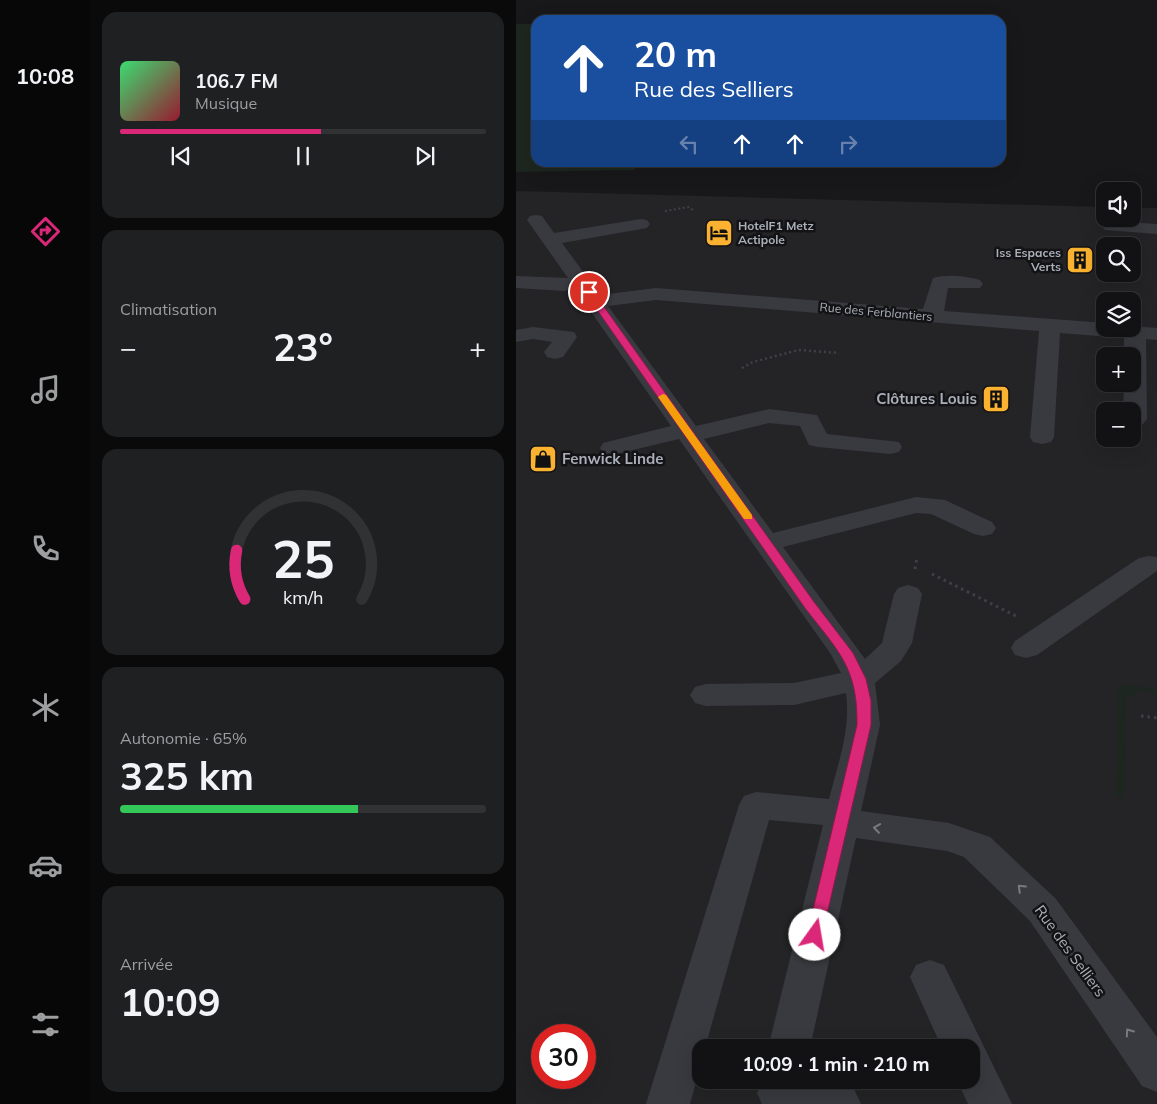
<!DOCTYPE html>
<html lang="fr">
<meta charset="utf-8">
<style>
body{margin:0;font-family:Mulish,sans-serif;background:#1f2022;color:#f1f3f6;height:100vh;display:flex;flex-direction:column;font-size:19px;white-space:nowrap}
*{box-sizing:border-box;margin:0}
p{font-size:16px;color:#9c9ea0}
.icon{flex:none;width:28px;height:28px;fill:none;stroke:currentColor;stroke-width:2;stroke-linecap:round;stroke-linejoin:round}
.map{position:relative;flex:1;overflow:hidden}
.drawer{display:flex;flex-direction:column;gap:12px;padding:12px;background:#0a0a0b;width:426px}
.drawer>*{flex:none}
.top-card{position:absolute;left:15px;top:15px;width:475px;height:152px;border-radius:15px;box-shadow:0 5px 20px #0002,0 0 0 1px #313234;background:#1a4fa0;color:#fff;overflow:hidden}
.buttons{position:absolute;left:580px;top:182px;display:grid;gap:10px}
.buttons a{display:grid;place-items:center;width:45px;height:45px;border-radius:10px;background:#121214;box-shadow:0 5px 20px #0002,0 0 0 1px #313234;font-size:25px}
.speed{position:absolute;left:15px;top:1024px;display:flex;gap:10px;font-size:25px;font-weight:700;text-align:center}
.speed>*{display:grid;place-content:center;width:65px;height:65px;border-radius:50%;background:#121214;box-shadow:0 5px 20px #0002,0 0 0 1px #313234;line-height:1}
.speed .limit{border:8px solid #d22;background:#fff;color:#111}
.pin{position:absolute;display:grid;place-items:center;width:42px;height:42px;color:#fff;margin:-21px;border:2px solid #fff;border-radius:50%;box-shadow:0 1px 5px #0007}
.me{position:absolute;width:55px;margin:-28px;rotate:13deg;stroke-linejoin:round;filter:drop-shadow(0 0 4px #0008)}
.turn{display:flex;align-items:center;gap:18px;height:105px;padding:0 20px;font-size:22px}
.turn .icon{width:65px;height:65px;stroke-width:2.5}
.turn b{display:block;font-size:35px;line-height:42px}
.lanes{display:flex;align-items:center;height:48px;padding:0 20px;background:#0003;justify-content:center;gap:25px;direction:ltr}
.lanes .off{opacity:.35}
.big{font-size:38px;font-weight:700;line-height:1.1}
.drawer .widget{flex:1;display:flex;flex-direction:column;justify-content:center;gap:8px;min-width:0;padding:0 18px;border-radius:15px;background:#1f2022}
.drawer .dial{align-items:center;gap:0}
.dial svg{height:130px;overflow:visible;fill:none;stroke:#313234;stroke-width:7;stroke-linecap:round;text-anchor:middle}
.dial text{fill:#f1f3f6;stroke:none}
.song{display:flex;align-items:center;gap:15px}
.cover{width:60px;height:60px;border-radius:8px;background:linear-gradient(135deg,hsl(140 70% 55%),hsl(350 70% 35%))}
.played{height:5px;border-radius:2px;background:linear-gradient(90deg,#db2777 55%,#313234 55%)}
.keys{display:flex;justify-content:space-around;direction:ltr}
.heat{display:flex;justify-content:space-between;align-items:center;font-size:28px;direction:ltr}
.charge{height:8px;border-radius:4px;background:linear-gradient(90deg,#34c759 65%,#313234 0)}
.trip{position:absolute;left:176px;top:1039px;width:288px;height:50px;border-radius:15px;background:#121214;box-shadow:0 5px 20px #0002,0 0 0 1px #313234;font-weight:700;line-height:50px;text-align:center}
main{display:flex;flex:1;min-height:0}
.tabs{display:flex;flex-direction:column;width:90px;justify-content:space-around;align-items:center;background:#070708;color:#9c9ea0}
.tabs .icon{width:35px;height:35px}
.tabs .selected{color:#db2777}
.tabs b{font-size:22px;color:#f1f3f6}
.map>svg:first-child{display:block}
.built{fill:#242427;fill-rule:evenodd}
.green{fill:#1d261f}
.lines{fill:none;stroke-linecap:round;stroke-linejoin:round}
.path-far2{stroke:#3f4146;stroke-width:2;stroke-dasharray:2 2.5;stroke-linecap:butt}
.path-far1{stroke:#3f4146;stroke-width:2.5;stroke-dasharray:2 3;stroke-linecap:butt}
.path{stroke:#3f4146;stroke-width:3;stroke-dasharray:2.5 4;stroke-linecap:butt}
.minor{fill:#393a3f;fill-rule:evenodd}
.oneway{stroke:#777a83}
.route{fill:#db2777;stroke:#8e194d}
.slow{fill:#f59e0b}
.labels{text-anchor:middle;stroke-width:5;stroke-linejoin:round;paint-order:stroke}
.far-poi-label{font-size:12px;font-weight:bold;fill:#aaafba;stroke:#131315;text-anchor:start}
.far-street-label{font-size:12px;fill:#aaafba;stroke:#131315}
.poi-label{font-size:15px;font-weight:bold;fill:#aaafba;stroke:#131315;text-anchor:end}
.street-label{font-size:15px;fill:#aaafba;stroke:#131315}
</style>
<main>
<nav class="tabs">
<b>10:08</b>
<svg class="icon selected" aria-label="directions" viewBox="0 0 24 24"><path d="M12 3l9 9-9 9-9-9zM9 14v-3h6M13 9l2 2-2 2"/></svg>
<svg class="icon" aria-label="music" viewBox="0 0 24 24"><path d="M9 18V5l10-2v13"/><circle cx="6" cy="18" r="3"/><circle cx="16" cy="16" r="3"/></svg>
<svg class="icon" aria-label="phone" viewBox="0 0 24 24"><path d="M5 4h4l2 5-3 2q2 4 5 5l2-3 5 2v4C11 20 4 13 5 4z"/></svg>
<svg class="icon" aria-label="climate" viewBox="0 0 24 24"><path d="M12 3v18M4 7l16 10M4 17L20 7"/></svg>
<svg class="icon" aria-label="car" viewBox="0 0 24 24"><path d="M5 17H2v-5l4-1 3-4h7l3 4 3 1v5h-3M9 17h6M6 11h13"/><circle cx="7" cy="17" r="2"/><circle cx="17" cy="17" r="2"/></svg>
<svg class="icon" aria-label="filters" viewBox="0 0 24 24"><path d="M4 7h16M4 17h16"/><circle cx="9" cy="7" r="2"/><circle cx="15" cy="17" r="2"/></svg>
</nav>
<section class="drawer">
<div class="widget">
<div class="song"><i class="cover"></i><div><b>106.7 FM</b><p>Musique</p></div></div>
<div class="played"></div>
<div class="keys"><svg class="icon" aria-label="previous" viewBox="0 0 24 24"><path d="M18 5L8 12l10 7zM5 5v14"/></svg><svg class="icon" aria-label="pause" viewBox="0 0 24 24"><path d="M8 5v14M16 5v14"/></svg><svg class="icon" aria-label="next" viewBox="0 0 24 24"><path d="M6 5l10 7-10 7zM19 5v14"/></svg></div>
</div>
<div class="widget"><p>Climatisation</p>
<div class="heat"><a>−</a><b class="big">23°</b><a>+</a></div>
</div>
<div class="widget dial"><svg viewBox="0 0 100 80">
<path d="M14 69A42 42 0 1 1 86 69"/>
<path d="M14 69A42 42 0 0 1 9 39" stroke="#db2777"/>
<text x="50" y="56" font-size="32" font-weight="700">25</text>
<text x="50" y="72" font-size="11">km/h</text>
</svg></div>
<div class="widget"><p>Autonomie · 65%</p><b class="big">325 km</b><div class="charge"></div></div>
<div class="widget"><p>Arrivée</p><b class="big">10:09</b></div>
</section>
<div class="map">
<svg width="641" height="1104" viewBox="0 0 641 1104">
<rect width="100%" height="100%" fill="#18181a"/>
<!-- built -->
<path class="built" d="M0 191 589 207V219H616V208H641V1104H0ZM589 246H616V274H589ZM589 301H616V329H589ZM589 356H616V384H589ZM589 411H616V439H589ZM26 1035H69V1078H26ZM185 1048H455V1080H185Z"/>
<!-- green -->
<g class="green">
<path d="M0 24H20V162L122 163 118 170 0 172Z"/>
<path d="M602 684 641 689V693L621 690 620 696 610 694 608 798 600 796Z"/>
</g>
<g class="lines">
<!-- path-far2 -->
<path class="path-far2" d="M149 211 173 207 178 211"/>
<!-- path-far1 -->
<path class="path-far1" d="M226 368 237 362 283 350 323 353"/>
<!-- path -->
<g class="path">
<path d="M399 569 401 557"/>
<path d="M416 574 502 617"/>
<path d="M625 716 641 718"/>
</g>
<!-- minor -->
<g class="minor">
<path d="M20 215 26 216 38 233 125 219 131 220 134 224 131 228 46 243 84 295 140 288 407 309 417 278C431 274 450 276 464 280L467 284 464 288H432L428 311 589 323V329H616V326L641 328V340L630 339 631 419 627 424 616 425V411H607L608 384H616V356H608V338L544 333 538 437 535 442 526 444 517 442 514 437 523 331 140 300 92 306 180 426 253 409 301 415 311 434 383 442 386 447 383 452 374 454 302 447 293 445 284 426 253 423 188 439 257 533 400 497 429 500 476 522 480 528 476 534 467 536 458 534 415 514 400 513 267 547 349 659 366 643 378 594 382 588 392 585 402 588 406 594 396 643 385 661 359 683 364 725 345 811 433 823 474 837 540 899 641 1037V1092L626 1086 514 921 448 857 431 851 340 838 294 1048H252L307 825 253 820 189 1048H185V1064L174 1104H130L223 805 228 796 240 792 313 799C322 764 335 729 330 693L278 705 190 706 179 703 174 695 179 687 190 684 278 683 325 673 314 653 163 439 96 455 87 453 84 448 87 443 155 426 59 289 48 291 0 288V276L52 278 11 220 14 216Z"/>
<path d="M595 221 641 224V234L589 230 586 226 589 222Z"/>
<path d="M17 327 58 332 61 337 47 357 39 359 31 357 28 352 36 342 17 339 0 342V330Z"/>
<path d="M633 556 641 557V571L521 655 510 658 499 655 495 648 499 641 623 558Z"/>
<path d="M414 960 428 965 496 1104H452L441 1080H455V1048H426L394 977 400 965Z"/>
<path d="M247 1080C279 1080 309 1078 338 1089L345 1104H246L241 1093Z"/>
</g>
</g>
<!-- one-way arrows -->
<defs><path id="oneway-chevron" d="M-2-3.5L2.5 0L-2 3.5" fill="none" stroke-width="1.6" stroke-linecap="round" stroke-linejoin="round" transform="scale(1.25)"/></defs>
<g class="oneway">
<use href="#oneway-chevron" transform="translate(361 828) rotate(-172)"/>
<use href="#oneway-chevron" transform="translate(505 888) rotate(-136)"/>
<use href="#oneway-chevron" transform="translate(613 1032) rotate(-125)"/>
</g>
<!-- route -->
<path class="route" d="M70 290H76L298 602 337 653 350 679 355 701V725L305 940 299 942 293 940 291 935 341 725C342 667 322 651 289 608L70 294Z"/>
<!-- slow -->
<path class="slow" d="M147 394 150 395 236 515V519H228L142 397Z"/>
<!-- icons -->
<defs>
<g id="hotel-square" transform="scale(1.4375)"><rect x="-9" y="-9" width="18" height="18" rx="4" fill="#fab230" stroke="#131315"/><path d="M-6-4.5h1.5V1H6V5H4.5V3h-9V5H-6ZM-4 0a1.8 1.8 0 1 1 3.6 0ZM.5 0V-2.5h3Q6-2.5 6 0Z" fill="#111"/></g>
<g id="building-square" transform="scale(1.4375)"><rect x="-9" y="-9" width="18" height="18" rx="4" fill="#fab230" stroke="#131315"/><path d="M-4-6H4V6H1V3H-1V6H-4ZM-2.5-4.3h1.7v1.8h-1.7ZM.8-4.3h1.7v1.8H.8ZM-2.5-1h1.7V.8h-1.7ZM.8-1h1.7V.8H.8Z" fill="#111"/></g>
<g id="shop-square" transform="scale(1.4375)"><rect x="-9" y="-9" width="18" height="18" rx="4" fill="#fab230" stroke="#131315"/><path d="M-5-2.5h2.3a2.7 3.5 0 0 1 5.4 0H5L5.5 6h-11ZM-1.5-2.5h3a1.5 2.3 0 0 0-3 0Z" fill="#111"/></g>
</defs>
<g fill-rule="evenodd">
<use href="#hotel-square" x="203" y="233"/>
<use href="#building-square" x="564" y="260"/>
<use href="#building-square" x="480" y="399"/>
<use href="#shop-square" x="27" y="459"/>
</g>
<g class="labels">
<!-- far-poi labels -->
<g class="far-poi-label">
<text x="222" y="230">HotelF1 Metz<tspan x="222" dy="14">Actipole</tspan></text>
<text x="545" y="257" text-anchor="end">Iss Espaces<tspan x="545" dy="14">Verts</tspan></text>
</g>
<!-- far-street labels -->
<g class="far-street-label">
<text transform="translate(360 312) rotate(5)" y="4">Rue des Ferblantiers</text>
</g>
<!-- poi labels -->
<g class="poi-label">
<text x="461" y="404">Clôtures Louis</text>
<text x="46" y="464" text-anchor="start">Fenwick Linde</text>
</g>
<!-- street labels -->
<g class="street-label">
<text transform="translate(554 951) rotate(54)" y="5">Rue des Selliers</text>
</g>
</g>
</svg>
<div class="buttons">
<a><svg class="icon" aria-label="sound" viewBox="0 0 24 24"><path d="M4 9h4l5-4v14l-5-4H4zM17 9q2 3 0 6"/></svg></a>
<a><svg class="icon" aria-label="search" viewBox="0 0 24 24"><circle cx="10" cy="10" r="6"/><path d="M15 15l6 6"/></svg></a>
<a><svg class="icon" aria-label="layers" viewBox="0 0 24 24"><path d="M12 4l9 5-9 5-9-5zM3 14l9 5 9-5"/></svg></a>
<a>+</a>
<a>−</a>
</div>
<div class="speed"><div class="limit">30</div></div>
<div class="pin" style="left:73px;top:292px;background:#d93025"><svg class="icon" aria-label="arrive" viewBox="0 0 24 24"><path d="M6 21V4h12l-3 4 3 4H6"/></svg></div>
<svg class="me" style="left:299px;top:935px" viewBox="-20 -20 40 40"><circle r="19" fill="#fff"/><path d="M0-13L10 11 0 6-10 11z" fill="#db2777"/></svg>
<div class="trip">10:09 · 1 min · 210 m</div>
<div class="top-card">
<div class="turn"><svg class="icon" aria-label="ahead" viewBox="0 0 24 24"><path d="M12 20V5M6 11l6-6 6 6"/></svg><div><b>20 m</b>Rue des Selliers</div></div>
<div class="lanes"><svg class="icon off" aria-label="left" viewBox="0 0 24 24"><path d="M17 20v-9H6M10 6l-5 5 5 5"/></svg><svg class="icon" aria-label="ahead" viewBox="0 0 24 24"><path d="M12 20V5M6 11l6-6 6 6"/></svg><svg class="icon" aria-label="ahead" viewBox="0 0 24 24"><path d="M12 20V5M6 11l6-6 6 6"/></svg><svg class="icon off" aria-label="right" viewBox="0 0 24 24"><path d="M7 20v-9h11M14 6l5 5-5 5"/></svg></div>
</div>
</div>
</main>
